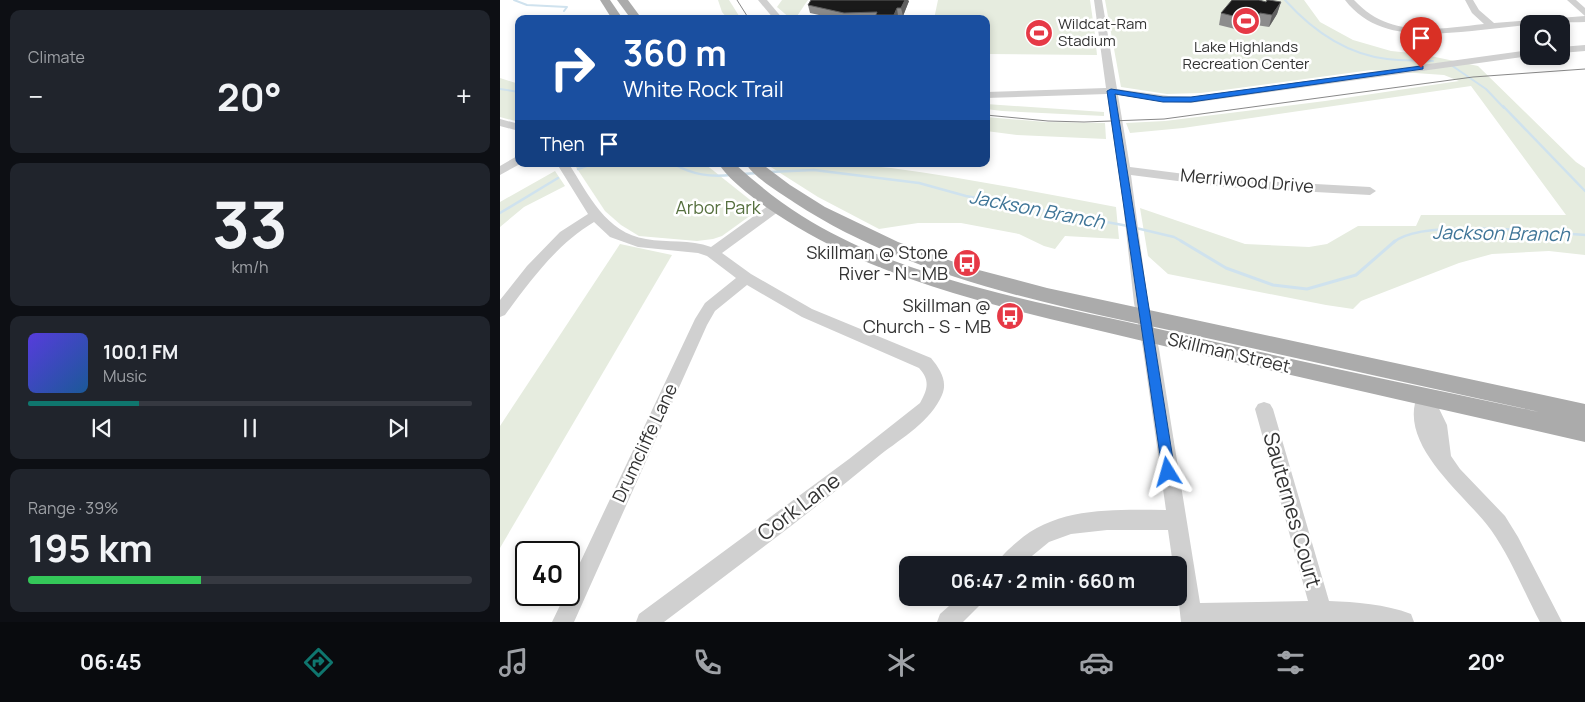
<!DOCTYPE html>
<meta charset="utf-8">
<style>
body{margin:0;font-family:Manrope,sans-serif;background:#20242c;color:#f1f3f6;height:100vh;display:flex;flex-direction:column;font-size:19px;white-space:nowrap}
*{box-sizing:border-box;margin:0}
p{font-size:16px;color:#9ea1a6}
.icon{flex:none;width:28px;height:28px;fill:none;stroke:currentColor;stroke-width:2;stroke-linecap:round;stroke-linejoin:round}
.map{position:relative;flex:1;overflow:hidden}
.side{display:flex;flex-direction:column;gap:10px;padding:10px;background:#0d0f14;width:500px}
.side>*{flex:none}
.guide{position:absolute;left:15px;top:15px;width:475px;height:152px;border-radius:10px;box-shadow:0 2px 8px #0003;background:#1a4fa0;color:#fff;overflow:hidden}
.fabs{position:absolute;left:1020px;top:15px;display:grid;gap:10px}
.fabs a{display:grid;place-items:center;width:50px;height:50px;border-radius:10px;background:#171b24;box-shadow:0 2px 8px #0003;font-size:25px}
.speed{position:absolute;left:15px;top:541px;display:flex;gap:10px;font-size:25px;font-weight:700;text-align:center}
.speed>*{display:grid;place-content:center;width:65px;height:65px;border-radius:50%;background:#171b24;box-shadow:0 2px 8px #0003;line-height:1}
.speed .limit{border:2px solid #111;border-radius:8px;background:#fff;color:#111}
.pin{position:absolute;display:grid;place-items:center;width:42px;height:42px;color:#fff;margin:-51px -21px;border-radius:50% 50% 50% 0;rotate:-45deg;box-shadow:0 0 5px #0007}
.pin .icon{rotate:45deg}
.me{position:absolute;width:55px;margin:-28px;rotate:352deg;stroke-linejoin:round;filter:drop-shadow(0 0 4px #0008)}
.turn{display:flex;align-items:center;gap:18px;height:105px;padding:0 25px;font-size:22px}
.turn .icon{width:65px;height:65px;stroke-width:2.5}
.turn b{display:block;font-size:35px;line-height:42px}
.then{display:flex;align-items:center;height:48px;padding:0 25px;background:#0003;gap:10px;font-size:19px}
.big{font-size:38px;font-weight:700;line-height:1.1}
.side .tile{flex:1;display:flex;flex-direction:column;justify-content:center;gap:8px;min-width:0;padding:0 18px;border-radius:10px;background:#20242c}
.side .dial{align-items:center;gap:0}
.dial b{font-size:65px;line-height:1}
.song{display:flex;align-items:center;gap:15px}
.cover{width:60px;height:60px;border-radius:8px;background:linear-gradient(135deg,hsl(250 70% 55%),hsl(210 70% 35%))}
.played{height:5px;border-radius:2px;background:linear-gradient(90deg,#0f766e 25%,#363941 25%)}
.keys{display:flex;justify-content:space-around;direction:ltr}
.heat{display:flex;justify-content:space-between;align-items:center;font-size:28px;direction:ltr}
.charge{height:8px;border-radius:4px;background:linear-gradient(90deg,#34c759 39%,#363941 0)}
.trip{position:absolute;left:399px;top:556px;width:288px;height:50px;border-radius:10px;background:#171b24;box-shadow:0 2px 8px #0003;font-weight:700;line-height:50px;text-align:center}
.tabs{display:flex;height:80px;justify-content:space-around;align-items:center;background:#090b0e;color:#9ea1a6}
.tabs .icon{width:35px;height:35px}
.tabs .selected{color:#0f766e}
.tabs b{font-size:22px;color:#f1f3f6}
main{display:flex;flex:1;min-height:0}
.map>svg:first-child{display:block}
.green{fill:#e6ecdf}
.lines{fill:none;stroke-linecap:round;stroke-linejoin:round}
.stream-far2{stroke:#cfe2ee;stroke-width:2}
.stream-far1{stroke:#cfe2ee;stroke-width:2.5}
.stream{stroke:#cfe2ee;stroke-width:3}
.minor{fill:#d0d0d0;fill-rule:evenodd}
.major{fill:#ababab;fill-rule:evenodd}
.tram{stroke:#888;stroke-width:1}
.wall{fill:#8c8c8c}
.shaded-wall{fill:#5f5f5f}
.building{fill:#1a1a1a;stroke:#5f5f5f}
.route{fill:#1a73e8;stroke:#114b97}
.labels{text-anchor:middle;stroke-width:5;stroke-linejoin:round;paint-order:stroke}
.far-poi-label{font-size:15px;fill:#333;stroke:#fff;text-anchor:start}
.street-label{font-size:18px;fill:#333;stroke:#fff}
.park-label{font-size:18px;fill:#56703f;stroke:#fff}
.poi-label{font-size:18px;fill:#333;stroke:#fff;text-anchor:end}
.water-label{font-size:19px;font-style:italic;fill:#3f7597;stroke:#fff}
.near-street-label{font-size:21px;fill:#333;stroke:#fff}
</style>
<main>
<section class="side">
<div class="tile"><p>Climate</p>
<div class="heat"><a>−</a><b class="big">20°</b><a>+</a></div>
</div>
<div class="tile dial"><b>33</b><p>km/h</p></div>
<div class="tile">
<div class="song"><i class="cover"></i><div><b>100.1 FM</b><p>Music</p></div></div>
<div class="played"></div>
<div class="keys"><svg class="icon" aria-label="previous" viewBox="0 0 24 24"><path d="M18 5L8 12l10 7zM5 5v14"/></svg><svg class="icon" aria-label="pause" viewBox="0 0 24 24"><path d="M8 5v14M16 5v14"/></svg><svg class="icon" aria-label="next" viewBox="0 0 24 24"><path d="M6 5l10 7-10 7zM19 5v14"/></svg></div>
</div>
<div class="tile"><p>Range · 39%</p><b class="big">195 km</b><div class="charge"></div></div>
</section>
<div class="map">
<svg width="1085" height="622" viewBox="0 0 1085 622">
<rect width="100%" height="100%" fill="#fff"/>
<!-- green -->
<g class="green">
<path d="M218 0H229L241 19H228L222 12Z"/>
<path d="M282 0H308L295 19H291L277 7Z"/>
<path d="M438 0H590L595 35H592L595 36 597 55 486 54V19H434Z"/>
<path d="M605 0H804L820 22 853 40 891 51 921 54 978 66 1076 162 1085 168V255L1049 251 992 254 959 263 861 301 853 309 826 305 668 274 648 256 640 208 745 244 809 247 827 244 858 226H916L921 215H1066L971 86 683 128 630 133 626 123 665 121 825 101 959 81 944 75 871 70 701 93 667 94 621 87Z"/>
<path d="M0 78 19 84V122L0 117Z"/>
<path d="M486 104 604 112V116L502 111 486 109Z"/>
<path d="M486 117 546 122 605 123 606 139 517 135 486 131Z"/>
<path d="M74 164H205L259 207 258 210 222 236 213 239 197 241 139 236 121 225 105 211Z"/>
<path d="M266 164C307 164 350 163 391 168 467 178 541 193 616 207L619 239 565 236 555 249 544 246 519 234 461 223H418L379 229 318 197Z"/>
<path d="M55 171 65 186 24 207 0 227V202Z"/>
<path d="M120 244 172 255 0 548V426Z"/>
</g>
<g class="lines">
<!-- stream-far2 -->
<g class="stream-far2">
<path d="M14 0 27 5 67 7 64 11"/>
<path d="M785 0C812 30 846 54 887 59 902 61 918 60 933 61"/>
<path d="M951 65 986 89 1004 108"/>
<path d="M0 89 19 92"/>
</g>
<!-- stream-far1 -->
<g class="stream-far1">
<path d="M1003 106 1085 191"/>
<path d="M174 164C193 175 210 177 231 175"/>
<path d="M78 169 91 164"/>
<path d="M269 172 314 170 419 183 466 196 628 226"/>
<path d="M242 174 258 173"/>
<path d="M0 213 58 178"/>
<path d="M636 228 674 237 683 242"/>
<path d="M894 242C922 218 1046 232 1085 235"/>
</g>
<!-- stream -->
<path class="stream" d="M681 241 726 268 773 285 807 289 856 275 895 241"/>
<!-- minor -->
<g class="minor">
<path d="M258 0H267L283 19H274Z"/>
<path d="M594 0H602L617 89 669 96 691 97 1029 50V56L691 103 669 102 618 95 630 167 724 179 870 187 876 191 870 195 724 187 631 175 648 303 659 349 700 603 808 601 755 409 758 404 764 402 770 404 773 409 829 601C856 602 885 604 911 614L914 622H681L678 595V565H673L668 530H607L571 534 549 542 521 565H497C501 555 509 549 517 542 558 506 615 510 666 510L643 349 634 303 623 203 607 94 486 98V92L606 88Z"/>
<path d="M845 0H854C890 39 936 29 984 24L972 13 965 0H973L979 10 994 23 1085 16V22C1068 23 1048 21 1031 24 1014 27 991 29 972 31 926 35 876 40 845 0Z"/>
<path d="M1067 0H1076L1085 8V16Z"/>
<path d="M1085 45V51L1061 53V47Z"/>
<path d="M0 119 19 124V131L0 126Z"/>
<path d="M19 155 20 164 0 175V166Z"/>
<path d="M57 164H69C88 194 106 233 146 239 167 243 190 239 211 247L272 203H282L283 206 282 209 222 253 251 274 312 309 431 358C440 369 448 381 442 395 431 421 402 438 380 455 310 513 237 567 164 622H136L139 614 349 459 420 403C428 389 430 380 419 368L302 317 247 285 215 311 207 325 74 622H52L65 595H69V586L195 319 205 303 236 278 207 256 198 253 138 247 110 237 94 222C56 245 31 280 5 315L0 317V300L27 266 60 232 88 214Z"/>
<path d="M925 390 931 392 947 425 951 456 960 469 1005 516 1018 537 1062 622H1040C1024 592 1011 558 991 530 965 494 894 443 919 392Z"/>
<path d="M458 598H483L480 605 463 622H437L440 614Z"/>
</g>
<!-- major -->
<g class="major">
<path d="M100 0H110L123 19H112Z"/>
<path d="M117 0H128L142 19H131Z"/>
<path d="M219 164H235C256 183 278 201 302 216 405 281 545 303 663 330 788 359 913 385 1039 412 940 390 841 368 742 346 593 312 425 288 295 203 280 193 255 178 246 164H262L290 185 325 207 398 242 471 268 547 288 1085 404V442C980 418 874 394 769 370 707 356 646 342 584 327 474 301 360 273 266 207 252 197 228 179 219 164Z"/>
</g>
<!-- tram -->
<g class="tram">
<path d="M237 0 249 19"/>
<path d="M486 115 548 121 584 122 664 119 973 77 1085 69"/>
</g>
</g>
<!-- wall -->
<g class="wall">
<path d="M409 1 403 16H398L397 19H337L310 13 308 5Z"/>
<path d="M766 2H781L777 14 769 27 756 25 751 33 719 25 721 13Z"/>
</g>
<!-- shaded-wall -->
<g class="shaded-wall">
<path d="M405 0H408L409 1 403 16 401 8Z"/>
<path d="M781 2 777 14 769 27 772 15Z"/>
<path d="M397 8 398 16 397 19H395L394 15Z"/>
<path d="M760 13 756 25 751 33 754 21Z"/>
</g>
<!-- building -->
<g class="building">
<path d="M311 0H405L401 8H397L394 15H376L377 12 344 13 308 5Z"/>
<path d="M732 0H759L766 2 767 0H769L781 2 772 15 760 13 754 21 721 13Z"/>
</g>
<!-- route -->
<path class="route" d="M921 66H923V69L691 102H663L615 94 675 472 673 476 668 478 663 476 607 91 611 89 663 97H691Z"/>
<!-- icons -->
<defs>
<g id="stadium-disc" transform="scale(1.4375)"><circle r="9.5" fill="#e63946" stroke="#fff"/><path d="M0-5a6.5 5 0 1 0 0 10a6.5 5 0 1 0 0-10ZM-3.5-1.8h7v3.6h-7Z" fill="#fff"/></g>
<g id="bus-disc" transform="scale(1.4375)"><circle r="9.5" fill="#e63946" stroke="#fff"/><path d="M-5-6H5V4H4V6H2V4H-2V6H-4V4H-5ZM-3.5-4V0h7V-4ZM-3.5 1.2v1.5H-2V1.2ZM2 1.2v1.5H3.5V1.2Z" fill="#fff"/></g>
</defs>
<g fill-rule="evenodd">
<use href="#stadium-disc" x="746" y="21"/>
<use href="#stadium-disc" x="539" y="33"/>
<use href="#bus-disc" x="467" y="263"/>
<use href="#bus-disc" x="510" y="316"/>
</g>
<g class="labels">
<!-- far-poi labels -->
<g class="far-poi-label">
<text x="558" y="29">Wildcat-Ram<tspan x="558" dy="17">Stadium</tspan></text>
<text x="746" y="52" text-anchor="middle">Lake Highlands<tspan x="746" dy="17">Recreation Center</tspan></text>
</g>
<!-- street labels -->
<g class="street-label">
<text transform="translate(747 181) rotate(5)" y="6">Merriwood Drive</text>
<text transform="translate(729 353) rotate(13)" y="6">Skillman Street</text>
<text transform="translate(145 443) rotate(-65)" y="6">Drumcliffe Lane</text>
</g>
<!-- park labels -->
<g class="park-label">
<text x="218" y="214">Arbor Park</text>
</g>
<!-- poi labels -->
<g class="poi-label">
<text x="448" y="259">Skillman @ Stone<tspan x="448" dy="21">River - N - MB</tspan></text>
<text x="491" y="312">Skillman @<tspan x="491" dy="21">Church - S - MB</tspan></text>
</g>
<!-- water labels -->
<g class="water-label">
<text transform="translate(537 209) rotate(11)" y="7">Jackson Branch</text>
<text transform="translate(1001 233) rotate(1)" y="7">Jackson Branch</text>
</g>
<!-- near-street labels -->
<g class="near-street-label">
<text transform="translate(299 507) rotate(-37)" y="7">Cork Lane</text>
<text transform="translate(792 510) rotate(74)" y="7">Sauternes Court</text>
</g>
</g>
</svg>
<div class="fabs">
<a><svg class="icon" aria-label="search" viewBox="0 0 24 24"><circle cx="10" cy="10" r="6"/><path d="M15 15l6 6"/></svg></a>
</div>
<div class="speed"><div class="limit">40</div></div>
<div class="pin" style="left:921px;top:68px;background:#d93025"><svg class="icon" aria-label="arrive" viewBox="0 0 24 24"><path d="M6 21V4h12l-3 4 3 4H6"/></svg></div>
<svg class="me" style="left:668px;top:472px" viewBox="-20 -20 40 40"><path d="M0-17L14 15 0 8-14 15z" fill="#1a73e8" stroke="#fff" stroke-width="4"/></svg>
<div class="trip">06:47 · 2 min · 660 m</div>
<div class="guide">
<div class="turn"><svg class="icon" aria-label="right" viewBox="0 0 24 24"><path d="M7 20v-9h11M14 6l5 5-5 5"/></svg><div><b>360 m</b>White Rock Trail</div></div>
<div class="then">Then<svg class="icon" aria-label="arrive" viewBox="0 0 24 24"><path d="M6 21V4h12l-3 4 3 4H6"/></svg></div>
</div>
</div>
</main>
<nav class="tabs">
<b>06:45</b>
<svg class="icon selected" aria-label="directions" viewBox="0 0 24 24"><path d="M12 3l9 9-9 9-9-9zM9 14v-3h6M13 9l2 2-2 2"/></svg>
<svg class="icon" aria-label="music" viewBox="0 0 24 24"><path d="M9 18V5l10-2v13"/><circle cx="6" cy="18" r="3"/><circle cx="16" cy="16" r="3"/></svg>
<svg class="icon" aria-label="phone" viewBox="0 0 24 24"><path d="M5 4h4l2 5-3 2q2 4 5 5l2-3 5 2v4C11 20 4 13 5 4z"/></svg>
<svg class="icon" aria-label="climate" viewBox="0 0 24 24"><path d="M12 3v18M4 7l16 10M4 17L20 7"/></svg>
<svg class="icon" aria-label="car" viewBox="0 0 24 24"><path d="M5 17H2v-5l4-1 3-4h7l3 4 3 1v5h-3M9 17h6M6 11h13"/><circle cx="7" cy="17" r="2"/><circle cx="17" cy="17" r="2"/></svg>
<svg class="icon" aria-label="filters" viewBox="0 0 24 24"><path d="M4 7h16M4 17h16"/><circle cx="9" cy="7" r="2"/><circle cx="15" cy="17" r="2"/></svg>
<b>20°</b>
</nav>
